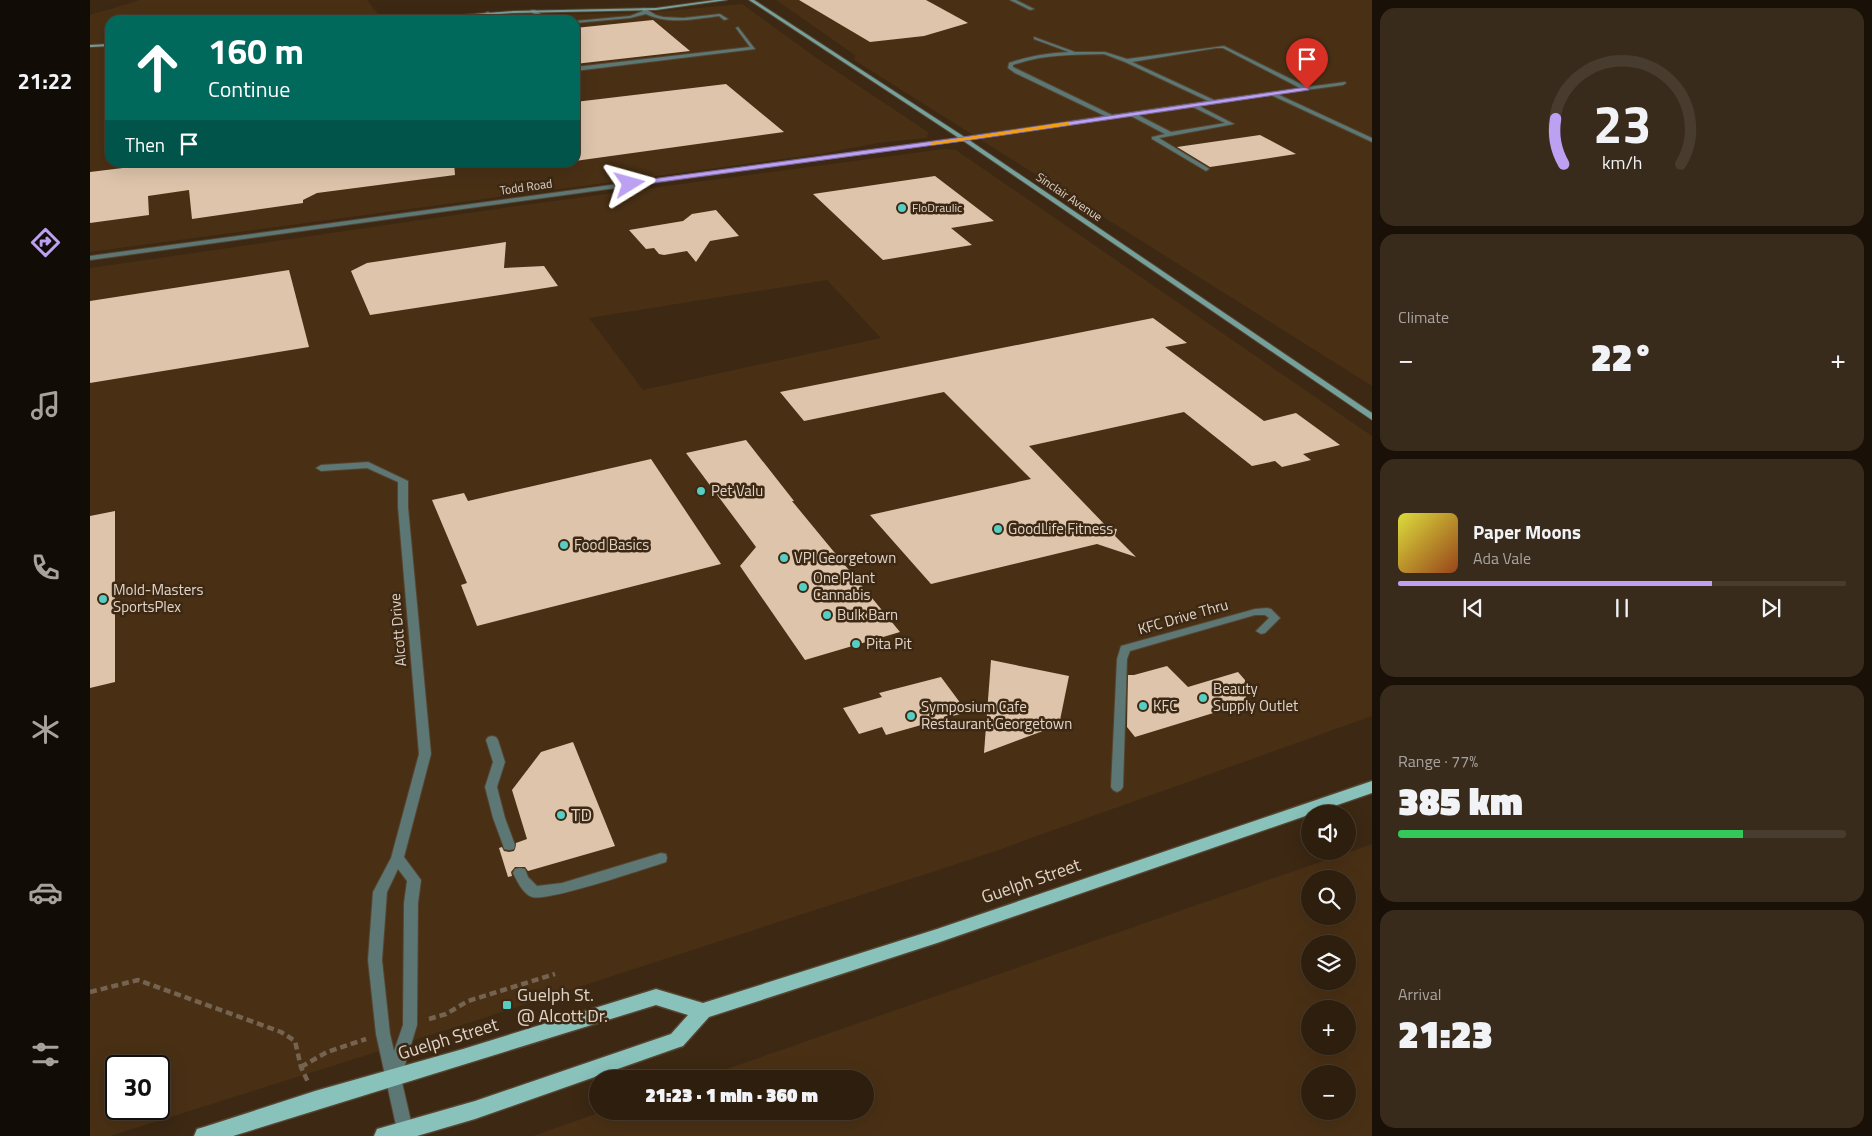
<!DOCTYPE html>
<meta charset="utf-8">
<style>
body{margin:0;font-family:"Titillium Web",sans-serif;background:#392b1c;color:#f1f3f6;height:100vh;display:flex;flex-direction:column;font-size:19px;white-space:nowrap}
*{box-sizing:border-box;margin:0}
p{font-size:16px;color:#a7a29e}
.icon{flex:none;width:28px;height:28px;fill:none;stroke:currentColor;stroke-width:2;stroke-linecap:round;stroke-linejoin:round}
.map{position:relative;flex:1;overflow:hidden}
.panel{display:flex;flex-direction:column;gap:8px;padding:8px;background:#191008;width:500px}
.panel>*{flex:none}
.hud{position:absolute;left:15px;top:15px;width:475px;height:152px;border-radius:15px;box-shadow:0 5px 20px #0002,0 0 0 1px #483c2e;background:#00695c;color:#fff;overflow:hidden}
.buttons{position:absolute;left:1211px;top:805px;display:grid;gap:10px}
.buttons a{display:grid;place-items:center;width:55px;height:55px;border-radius:50%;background:#2d1e0e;box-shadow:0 5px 20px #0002,0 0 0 1px #483c2e;font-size:25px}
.speed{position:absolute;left:15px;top:1055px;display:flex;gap:10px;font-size:25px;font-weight:700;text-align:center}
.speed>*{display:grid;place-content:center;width:65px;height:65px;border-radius:50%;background:#2d1e0e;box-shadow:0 5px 20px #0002,0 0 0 1px #483c2e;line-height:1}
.speed .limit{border:2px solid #111;border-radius:8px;background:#fff;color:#111}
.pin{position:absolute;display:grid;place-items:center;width:42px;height:42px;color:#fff;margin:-51px -21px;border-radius:50% 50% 50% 0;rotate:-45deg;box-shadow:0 0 5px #0007}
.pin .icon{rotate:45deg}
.me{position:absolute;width:55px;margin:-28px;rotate:82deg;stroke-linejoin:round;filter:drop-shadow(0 0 4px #0008)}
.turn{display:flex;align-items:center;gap:18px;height:105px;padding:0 20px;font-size:22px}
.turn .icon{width:65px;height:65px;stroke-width:2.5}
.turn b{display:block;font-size:35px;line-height:42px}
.then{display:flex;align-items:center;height:48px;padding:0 20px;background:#0003;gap:10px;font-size:19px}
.big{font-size:38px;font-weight:800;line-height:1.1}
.panel .tile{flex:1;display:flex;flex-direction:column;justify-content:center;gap:8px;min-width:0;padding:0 18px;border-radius:15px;background:#392b1c}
.panel .dial{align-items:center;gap:0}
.dial svg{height:130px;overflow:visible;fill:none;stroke:#483c2e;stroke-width:7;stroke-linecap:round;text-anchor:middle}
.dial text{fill:#f1f3f6;stroke:none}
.song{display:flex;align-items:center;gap:15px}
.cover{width:60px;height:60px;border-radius:8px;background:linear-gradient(135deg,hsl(60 70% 55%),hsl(20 70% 35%))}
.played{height:5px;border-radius:2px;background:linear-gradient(90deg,#bca0f2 70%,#483c2e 70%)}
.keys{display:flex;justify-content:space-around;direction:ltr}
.heat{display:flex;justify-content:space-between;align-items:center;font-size:28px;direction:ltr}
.charge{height:8px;border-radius:4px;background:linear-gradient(90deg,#34c759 77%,#483c2e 0)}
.trip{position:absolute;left:499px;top:1070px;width:285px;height:50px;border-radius:25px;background:#2d1e0e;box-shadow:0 5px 20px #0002,0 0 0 1px #483c2e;font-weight:800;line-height:50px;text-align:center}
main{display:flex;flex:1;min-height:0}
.menu{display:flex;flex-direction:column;width:90px;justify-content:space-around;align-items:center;background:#120c06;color:#a7a29e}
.menu .icon{width:35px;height:35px}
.menu .current{color:#bca0f2}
.menu b{font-size:22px;color:#f1f3f6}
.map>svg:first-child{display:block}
.built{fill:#493015;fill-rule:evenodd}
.building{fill:#dec4ab}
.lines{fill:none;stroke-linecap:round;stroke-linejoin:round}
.lane-casing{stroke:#564430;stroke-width:2}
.street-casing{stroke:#564430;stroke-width:2}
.secondary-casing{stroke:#564430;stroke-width:2}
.primary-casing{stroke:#564430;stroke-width:3}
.path{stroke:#756351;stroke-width:4.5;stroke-dasharray:7 4;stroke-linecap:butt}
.lane{fill:#5c7774;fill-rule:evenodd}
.street{fill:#5c7774;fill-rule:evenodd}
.secondary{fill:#75a19c;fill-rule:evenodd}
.primary{fill:#88c2bb;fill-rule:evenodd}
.route{fill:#bca0f2;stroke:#7a689d}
.slow{fill:#f59e0b}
.poi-dot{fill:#56cec3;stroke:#3c2813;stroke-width:2}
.labels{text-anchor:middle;stroke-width:5;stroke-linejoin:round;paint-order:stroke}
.far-street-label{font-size:12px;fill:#e1d4c7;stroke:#3c2813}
.far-poi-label{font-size:12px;fill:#e1d4c7;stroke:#3c2813;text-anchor:start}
.poi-label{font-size:15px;fill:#e1d4c7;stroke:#3c2813;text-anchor:start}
.street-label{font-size:15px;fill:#e1d4c7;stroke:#3c2813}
.near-poi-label{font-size:18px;fill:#e1d4c7;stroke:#3c2813;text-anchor:start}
.near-street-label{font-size:18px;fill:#e1d4c7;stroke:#3c2813}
</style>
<main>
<nav class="menu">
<b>21:22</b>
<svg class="icon current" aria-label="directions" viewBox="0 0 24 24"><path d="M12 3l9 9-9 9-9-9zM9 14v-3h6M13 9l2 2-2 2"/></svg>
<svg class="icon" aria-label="music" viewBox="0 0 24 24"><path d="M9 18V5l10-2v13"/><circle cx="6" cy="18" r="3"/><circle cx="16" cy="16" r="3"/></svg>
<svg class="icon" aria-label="phone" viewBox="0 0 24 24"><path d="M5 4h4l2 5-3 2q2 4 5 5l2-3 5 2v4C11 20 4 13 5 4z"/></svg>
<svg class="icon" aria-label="climate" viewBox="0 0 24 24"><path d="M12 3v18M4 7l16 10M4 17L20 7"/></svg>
<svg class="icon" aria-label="car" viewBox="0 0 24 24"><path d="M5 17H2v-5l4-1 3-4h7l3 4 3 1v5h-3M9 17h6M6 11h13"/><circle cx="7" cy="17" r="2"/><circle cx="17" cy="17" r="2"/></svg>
<svg class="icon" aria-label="filters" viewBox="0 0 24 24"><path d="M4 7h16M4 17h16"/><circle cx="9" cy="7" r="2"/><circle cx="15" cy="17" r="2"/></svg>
</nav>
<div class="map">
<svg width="1282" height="1136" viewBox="0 0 1282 1136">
<rect width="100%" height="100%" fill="#3c2813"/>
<!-- built -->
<g class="built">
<path d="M50 0H277L293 20H20V162H485V20H355L398 16 553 13 652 4 725 57 838 132 837 138 788 143 730 154 0 252V15Z"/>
<path d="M686 0H1282V386L764 60 765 55Z"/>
<path d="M854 149 866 150 1282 436V716L897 854 372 1025 20 1136H0V268L434 205ZM737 280 791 338 553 390 499 318ZM26 1066H69V1109H26Z"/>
<path d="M1282 844V1136H443L514 1111H775V1079H608ZM1220 879H1258V916H1220ZM1220 944H1258V981H1220ZM1220 1009H1258V1046H1220ZM1220 1074H1258V1111H1220Z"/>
</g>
<!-- building -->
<g class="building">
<path d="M709 0H836L878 23 834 36 780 42Z"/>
<path d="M563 20 600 51 485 64V28Z"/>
<path d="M636 84 694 132 485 161V102Z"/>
<path d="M1170 135 1206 154 1120 167 1087 147Z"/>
<path d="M82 162H364L365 175 227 193 213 200V203L102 219 99 190 58 196 59 215 0 223V172Z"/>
<path d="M845 176 904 221 861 228 882 245 793 260 723 194Z"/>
<path d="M626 210 649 236 620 241 606 262 597 251 574 255 569 254 564 248 556 249 539 230 593 221 602 214Z"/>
<path d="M416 242 414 268 454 266 468 286 280 315 261 271 277 263Z"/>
<path d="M199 270 219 347 0 383V301Z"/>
<path d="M1063 318 1097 343 1075 347 1174 421 1206 413 1250 445 1213 454 1221 460 1192 467 1185 461 1162 466 1094 412 939 446 1018 528 1027 529 1025 536 1046 557 1007 544 841 584 780 515 941 479 854 392 714 421 690 392Z"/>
<path d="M656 440 704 501H702L810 632 715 660 650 566 666 547 596 453Z"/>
<path d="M561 459 631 564 387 626 371 585 377 583 342 500 374 493 378 501Z"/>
<path d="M25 511V682L0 688V516Z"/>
<path d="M901 660 979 676 969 725 894 753Z"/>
<path d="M1077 666 1098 687 1148 672 1155 680 1156 703 1045 737 1037 727 1038 675H1044Z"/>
<path d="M851 677 877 712 796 735 792 727 769 734 753 708 792 697 789 693Z"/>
<path d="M483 742 525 846 438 871 435 867H425L421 872 422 876 418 877 409 848 412 847 414 851 419 852 424 851 426 843 437 839 422 790 451 752Z"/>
</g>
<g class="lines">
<!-- lane casing -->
<g class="lane-casing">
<g id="lane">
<path d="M920 0H926L944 9 940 10Z"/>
<path d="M554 8 566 15 573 17 593 18 630 14 638 19 634 20 629 16C604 19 579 25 556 14L540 18 485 23V21L540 16 553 11 552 9Z"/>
<path d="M441 10H445L459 20H454L441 12Z"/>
<path d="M397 12H399L403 20H399L395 13Z"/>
<path d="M648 27 665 49 485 71V67L660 47 646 28Z"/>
<path d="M944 37 985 52H1015L1037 59 1134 46 1217 87 1255 82 1256 83 1253 85 1187 94 1282 138V142L1181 95 1109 106 1144 124 1069 138 1118 168 1119 169 1116 171 1062 139V137L1075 134 1041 116 872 140V138L874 137 1015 116 925 73 918 68 919 63C939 56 958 53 979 52L944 39ZM1126 48H1133L1210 88 1124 100 1042 62ZM1014 54 1035 62 1118 101 1022 115 923 67V65C954 54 982 55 1014 54ZM1103 107 1135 123 1081 132 1048 115Z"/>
<path d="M1177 608 1181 609 1190 618 1175 633 1171 634 1166 631 1179 618 1175 615H1165L1040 651 1037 659 1033 787 1031 790 1027 792 1023 790 1021 787 1027 659 1031 646 1165 609Z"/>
<path d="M402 736 406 737 408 740 415 762 407 787 415 818 425 845 424 849 419 850 414 849 413 845 403 818 395 787 403 762 396 740 398 737Z"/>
<path d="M571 853 576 854 577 858 576 862C554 869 458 902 442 897 433 894 427 881 423 873L425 869 430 868 435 869 438 877 447 886 472 883Z"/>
</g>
</g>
<!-- street casing -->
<g class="street-casing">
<g id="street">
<path d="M874 137 876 138V140L0 260V256Z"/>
<path d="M278 462 318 481V507L341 754 314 857 331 880 328 903 327 1025 311 1078 323 1130 319 1136 309 1135 307 1130 286 1034 278 960 283 892 301 858 329 754 308 507V482L277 468 231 471 226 468 231 465ZM308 869 317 881 314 903 313 1025 304 1051 300 1034 292 960 297 892Z"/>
</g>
</g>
<!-- secondary casing -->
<g class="secondary-casing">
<g id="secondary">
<path d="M625 0H637L566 10 424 13 308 20 424 11 566 8Z"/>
<path d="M659 0H664L876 138 1282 413V420L872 140Z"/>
<path d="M20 44V46L0 47V45Z"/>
</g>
</g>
<!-- primary casing -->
<g class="primary-casing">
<path id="primary" d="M1282 781V793L847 943 619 1017 593 1046 587 1048 385 1119 327 1136H284L287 1129 385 1101 581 1034 598 1015 566 1005 143 1136H104L107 1129 114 1127 225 1091 373 1049 566 989 613 1003 847 929Z"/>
</g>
<!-- path -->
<g class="path">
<path d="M0 992 48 980 191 1032 205 1041 211 1067 218 1082"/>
<path d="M339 1019 356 1014 378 1001 465 974"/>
<path d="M211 1067 237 1052 276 1039"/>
</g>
<!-- lane -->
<use href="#lane" class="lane"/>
<!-- street -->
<use href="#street" class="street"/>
<!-- secondary -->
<use href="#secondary" class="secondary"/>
<!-- primary -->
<use href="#primary" class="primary"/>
</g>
<!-- route -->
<path class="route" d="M1217 87 1219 90 874 141 540 186 537 184 540 182 874 137Z"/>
<!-- slow -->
<path class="slow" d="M977 122 979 123V125L842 145 839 143Z"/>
<!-- markers -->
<g class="poi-dot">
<circle cx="812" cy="208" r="5"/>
<circle cx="611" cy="491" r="5"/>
<circle cx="908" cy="529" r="5"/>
<circle cx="474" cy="545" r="5"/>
<circle cx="694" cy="558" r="5"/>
<circle cx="713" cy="587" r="5"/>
<circle cx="13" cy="599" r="5"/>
<circle cx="737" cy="615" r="5"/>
<circle cx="766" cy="644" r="5"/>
<circle cx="1113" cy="698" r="5"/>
<circle cx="1053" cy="706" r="5"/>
<circle cx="821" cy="716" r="5"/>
<circle cx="471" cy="815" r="5"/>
<rect x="412" y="1000" width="10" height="10" rx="2.5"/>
</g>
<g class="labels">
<!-- far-street labels -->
<g class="far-street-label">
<text transform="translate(436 187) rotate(-8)" y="4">Todd Road</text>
<text transform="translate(979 197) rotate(34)" y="4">Sinclair Avenue</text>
</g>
<!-- far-poi labels -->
<g class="far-poi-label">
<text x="822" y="212">FloDraulic</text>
</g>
<!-- poi labels -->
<g class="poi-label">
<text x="621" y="496">Pet Valu</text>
<text x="918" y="534">GoodLife Fitness</text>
<text x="484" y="550">Food Basics</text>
<text x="704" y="563">VPI Georgetown</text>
<text x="723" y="583">One Plant<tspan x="723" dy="17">Cannabis</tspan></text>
<text x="23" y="595">Mold-Masters<tspan x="23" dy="17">SportsPlex</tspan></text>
<text x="747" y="620">Bulk Barn</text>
<text x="776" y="649">Pita Pit</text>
<text x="1123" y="694">Beauty<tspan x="1123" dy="17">Supply Outlet</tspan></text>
<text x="1063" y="711">KFC</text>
<text x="831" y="712">Symposium Cafe<tspan x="831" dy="17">Restaurant Georgetown</tspan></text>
</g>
<!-- street labels -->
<g class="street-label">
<text transform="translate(1093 617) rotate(-16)" y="5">KFC Drive Thru</text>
<text transform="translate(308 630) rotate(-95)" y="5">Alcott Drive</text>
</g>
<!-- near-poi labels -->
<g class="near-poi-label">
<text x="481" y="821">TD</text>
<text x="427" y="1001">Guelph St.<tspan x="427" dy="21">@ Alcott Dr.</tspan></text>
</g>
<!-- near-street labels -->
<g class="near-street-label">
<text transform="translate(941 881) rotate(-19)" y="6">Guelph Street</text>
<text transform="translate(358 1039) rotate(-17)" y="6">Guelph Street</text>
</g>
</g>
</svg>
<div class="buttons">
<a><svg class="icon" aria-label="sound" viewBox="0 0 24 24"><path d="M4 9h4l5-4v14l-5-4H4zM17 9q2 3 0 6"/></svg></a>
<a><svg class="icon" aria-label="search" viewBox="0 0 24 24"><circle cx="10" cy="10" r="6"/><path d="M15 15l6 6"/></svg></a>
<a><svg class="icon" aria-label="layers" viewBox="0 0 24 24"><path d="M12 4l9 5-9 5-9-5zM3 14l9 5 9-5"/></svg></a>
<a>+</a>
<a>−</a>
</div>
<div class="speed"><div class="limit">30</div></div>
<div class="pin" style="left:1217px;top:89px;background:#d93025"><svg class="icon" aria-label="arrive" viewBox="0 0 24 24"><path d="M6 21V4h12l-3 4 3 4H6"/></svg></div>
<svg class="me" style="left:540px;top:184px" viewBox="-20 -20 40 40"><path d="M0-17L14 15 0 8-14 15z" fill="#bca0f2" stroke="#fff" stroke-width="4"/></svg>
<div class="trip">21:23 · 1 min · 360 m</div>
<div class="hud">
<div class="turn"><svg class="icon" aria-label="ahead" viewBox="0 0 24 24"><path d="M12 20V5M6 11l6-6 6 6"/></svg><div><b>160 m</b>Continue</div></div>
<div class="then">Then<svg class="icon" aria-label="arrive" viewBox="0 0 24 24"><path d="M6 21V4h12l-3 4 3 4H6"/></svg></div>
</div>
</div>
<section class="panel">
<div class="tile dial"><svg viewBox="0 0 100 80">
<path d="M14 69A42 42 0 1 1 86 69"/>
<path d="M14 69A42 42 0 0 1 9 41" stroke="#bca0f2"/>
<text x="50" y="56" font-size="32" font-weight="700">23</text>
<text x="50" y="72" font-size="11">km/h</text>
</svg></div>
<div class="tile"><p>Climate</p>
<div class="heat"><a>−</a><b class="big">22°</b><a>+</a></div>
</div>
<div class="tile">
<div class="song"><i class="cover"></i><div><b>Paper Moons</b><p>Ada Vale</p></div></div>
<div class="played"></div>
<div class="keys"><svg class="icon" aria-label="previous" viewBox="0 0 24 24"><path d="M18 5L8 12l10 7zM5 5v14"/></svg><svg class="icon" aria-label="pause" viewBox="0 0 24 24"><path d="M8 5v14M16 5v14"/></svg><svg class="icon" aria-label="next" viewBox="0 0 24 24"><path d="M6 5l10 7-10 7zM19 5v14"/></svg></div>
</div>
<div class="tile"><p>Range · 77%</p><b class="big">385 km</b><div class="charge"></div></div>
<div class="tile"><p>Arrival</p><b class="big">21:23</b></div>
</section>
</main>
